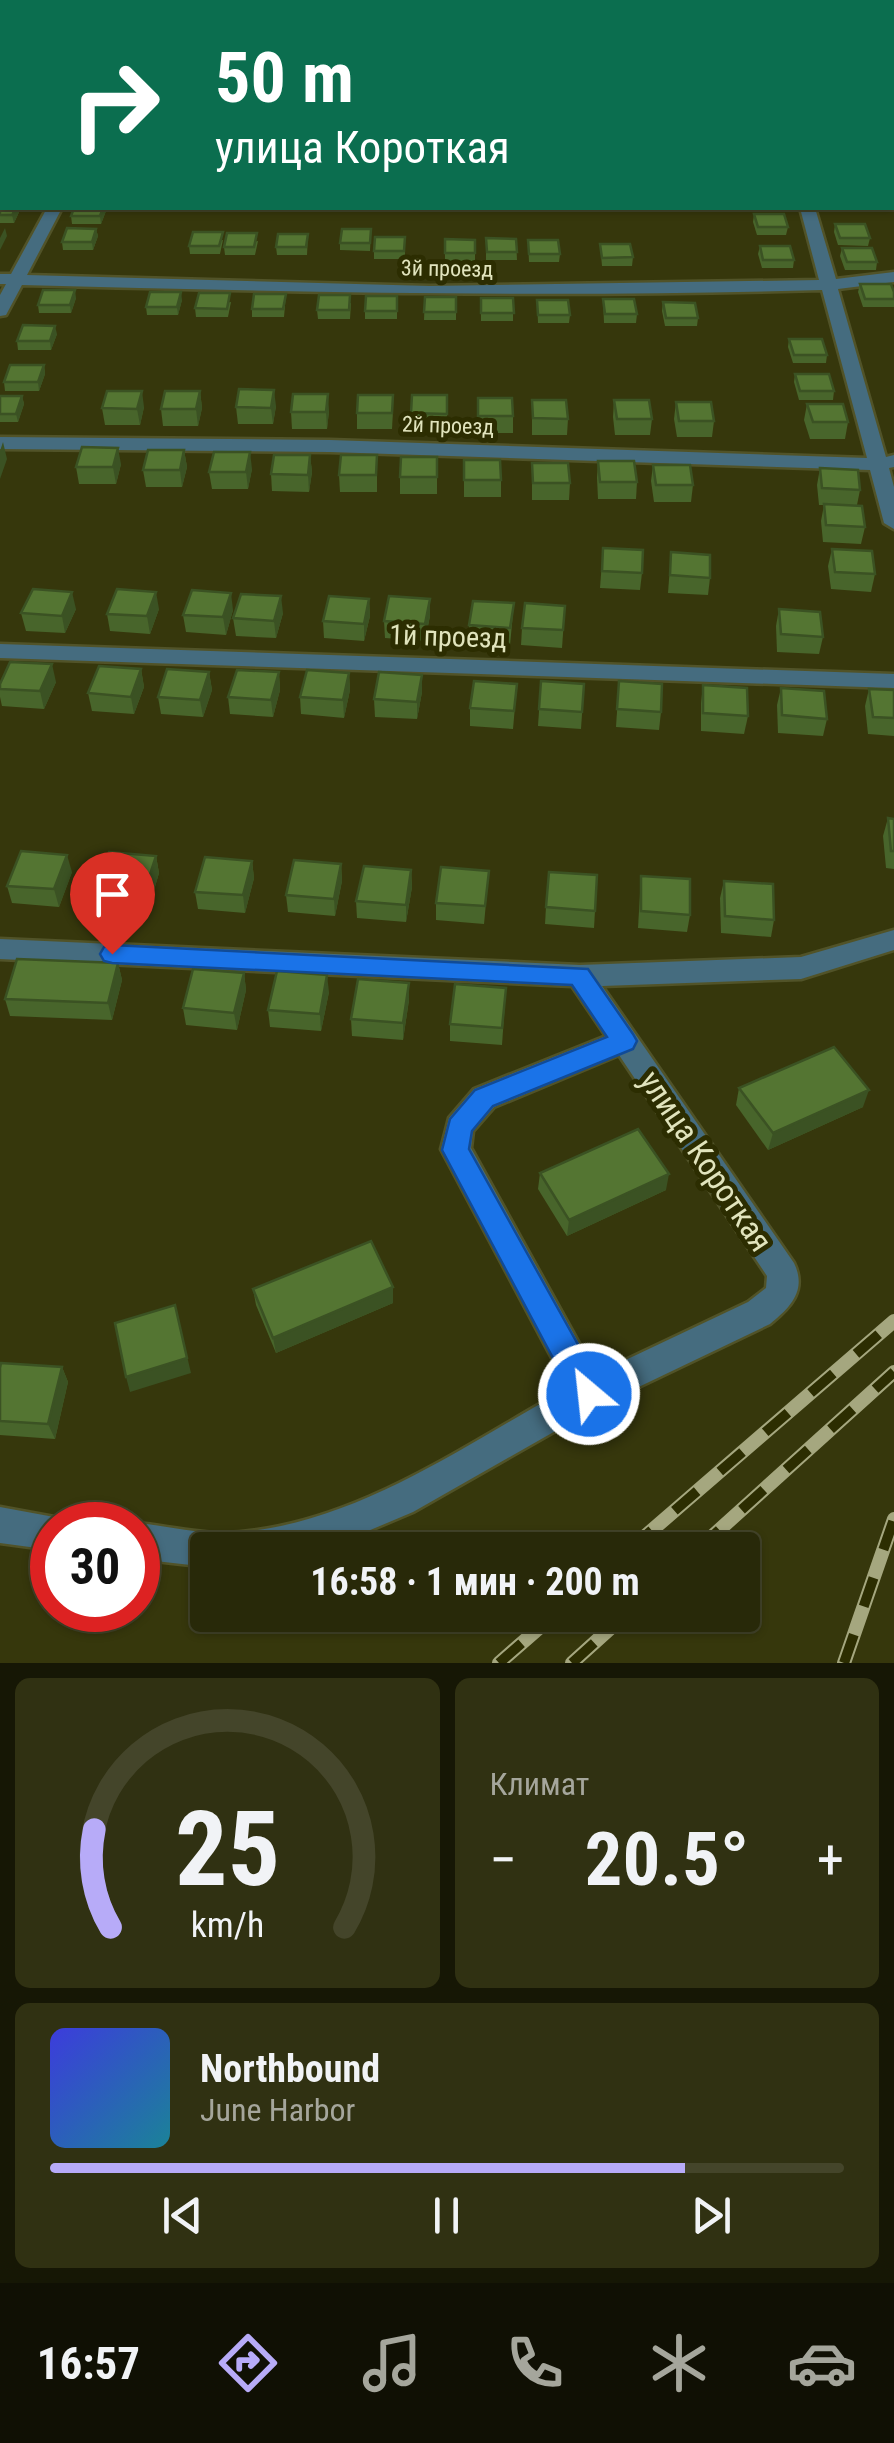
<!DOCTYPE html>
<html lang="ru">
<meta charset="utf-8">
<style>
body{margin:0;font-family:"Roboto Condensed",sans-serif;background:#303112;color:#f1f3f6;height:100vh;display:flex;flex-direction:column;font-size:38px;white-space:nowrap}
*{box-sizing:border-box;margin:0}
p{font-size:32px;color:#a5a69c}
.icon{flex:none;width:55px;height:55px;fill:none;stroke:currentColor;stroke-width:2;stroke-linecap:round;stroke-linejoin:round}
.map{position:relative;height:1663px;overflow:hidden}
.panel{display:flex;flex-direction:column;gap:15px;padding:15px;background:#161705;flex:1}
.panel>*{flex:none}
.banner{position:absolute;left:0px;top:0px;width:895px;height:210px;box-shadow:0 2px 8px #0004,0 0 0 2px #44452a;background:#0b6e4f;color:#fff;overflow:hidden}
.speed{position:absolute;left:30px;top:1502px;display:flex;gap:20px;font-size:50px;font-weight:700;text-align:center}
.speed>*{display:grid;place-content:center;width:130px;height:130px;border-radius:50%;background:#282909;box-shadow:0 2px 8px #0004,0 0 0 2px #44452a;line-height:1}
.speed .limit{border:15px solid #d22;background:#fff;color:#111}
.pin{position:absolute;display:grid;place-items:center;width:85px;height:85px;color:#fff;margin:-102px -42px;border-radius:50% 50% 50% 0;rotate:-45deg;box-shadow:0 0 10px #0007}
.pin .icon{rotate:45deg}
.me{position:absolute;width:110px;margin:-55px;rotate:332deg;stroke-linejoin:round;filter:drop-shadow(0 0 8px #0008)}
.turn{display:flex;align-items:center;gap:35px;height:210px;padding:0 50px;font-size:45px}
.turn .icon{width:130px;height:130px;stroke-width:2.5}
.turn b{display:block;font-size:70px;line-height:85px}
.big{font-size:75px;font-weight:700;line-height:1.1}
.panel .widget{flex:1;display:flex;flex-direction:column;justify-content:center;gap:15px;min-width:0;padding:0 35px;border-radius:15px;background:#303112}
.panel .dial{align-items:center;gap:0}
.dial svg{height:260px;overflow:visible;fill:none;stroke:#44452a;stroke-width:7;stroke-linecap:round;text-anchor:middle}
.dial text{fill:#f1f3f6;stroke:none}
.song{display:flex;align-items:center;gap:30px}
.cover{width:120px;height:120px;border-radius:15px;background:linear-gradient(135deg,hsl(240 70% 55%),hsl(190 70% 35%))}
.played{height:10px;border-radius:5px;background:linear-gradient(90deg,#b7abf8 80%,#44452a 80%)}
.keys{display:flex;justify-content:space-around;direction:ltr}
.heat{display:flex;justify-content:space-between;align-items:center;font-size:55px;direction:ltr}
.panel .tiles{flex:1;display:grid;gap:15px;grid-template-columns:1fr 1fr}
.widget:last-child{grid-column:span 2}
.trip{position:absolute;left:190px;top:1532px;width:570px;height:100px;border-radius:10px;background:#282909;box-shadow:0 2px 8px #0004,0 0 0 2px #44452a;font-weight:700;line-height:100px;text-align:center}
.dock{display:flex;height:160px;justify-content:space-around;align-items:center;background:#101004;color:#a5a69c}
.dock .icon{width:70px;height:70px}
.dock .active{color:#b7abf8}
.dock b{font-size:45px;color:#f1f3f6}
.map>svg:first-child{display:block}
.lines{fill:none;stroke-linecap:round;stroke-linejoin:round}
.minor-casing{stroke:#515328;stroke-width:5}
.minor{fill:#456c7f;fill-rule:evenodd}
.rail-casing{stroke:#a5a77f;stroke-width:14}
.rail{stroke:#2c2d01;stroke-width:10;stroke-dasharray:30;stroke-linecap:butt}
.wall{fill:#48652b}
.shaded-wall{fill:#3b5223}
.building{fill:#547532;stroke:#3b5223;stroke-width:2.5}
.route{fill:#1a73e8;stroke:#114b97;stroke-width:2.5}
.labels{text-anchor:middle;stroke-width:10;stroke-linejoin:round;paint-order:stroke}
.far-street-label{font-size:22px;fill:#e1e4bd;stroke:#2c2d01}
.street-label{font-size:28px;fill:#e1e4bd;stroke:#2c2d01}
.near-street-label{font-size:32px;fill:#e1e4bd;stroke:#2c2d01}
</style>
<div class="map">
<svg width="894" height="1663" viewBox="0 0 894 1663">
<rect width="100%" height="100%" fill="#36370c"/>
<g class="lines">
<!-- minor casing -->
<g class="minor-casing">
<g id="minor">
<rect x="751" y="0" width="12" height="2"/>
<rect x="892" y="64" width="2" height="8"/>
<rect x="0" y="142" width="2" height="8"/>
<rect x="892" y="157" width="2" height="8"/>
<path d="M47 208H62L27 275 430 286 819 280 800 208H815L836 279 894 272V282L838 289 886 457 894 455V467L889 468 894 487V529L884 523 870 470 330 452 0 449V437L330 440 867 458 822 290C555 298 289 292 22 285L6 315 0 316V295L6 284H0V274H11Z"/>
<path d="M0 644 894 674V688L0 658Z"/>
<path d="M894 930V950L801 979 602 986 794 1263C807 1290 791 1307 770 1324L601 1405 413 1512 323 1550H208V1567L138 1559V1525H133L138 1523C165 1526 196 1533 222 1533 348 1530 461 1447 568 1388L441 1149 449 1118 474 1089 606 1036 572 986 0 959V939L580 965 801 957ZM619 1055 767 1276 766 1288 748 1302 596 1374 471 1148 473 1131 494 1107Z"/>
<path d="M0 1507 65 1519 67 1525H52V1550L0 1543Z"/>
</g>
</g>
<!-- minor -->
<use href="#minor" class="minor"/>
<!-- rail casing -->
<g class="rail-casing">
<g id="rail">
<path d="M629 1550 894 1321"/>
<path d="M697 1550 894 1372"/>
<path d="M499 1663 554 1615"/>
<path d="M572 1663 625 1615"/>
<path d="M844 1663 894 1519"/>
</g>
</g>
<!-- rail -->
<use href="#rail" class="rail"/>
</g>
<!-- wall -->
<g class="wall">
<path d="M169 0H195L194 2H169Z"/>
<path d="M779 0H803L802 2H779Z"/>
<path d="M868 0H893L892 3 869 2Z"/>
<rect x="0" y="46" width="2" height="22"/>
<path d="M0 202 20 210 14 223H0Z"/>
<path d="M836 208H866L865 210H837Z"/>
<path d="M106 211 101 224H72L71 216Z"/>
<path d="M754 214 788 227 786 235H757L753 222Z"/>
<path d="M835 224 870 238 868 246 838 245 834 232Z"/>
<path d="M96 229 98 236 93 250H63L62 242Z"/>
<path d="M371 229 370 251 340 250V243Z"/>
<path d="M308 234 307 255H277L276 247Z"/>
<path d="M405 237V259H374V251Z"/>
<path d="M486 238 516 239 517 260H486Z"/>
<path d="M445 239 475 240V261H445Z"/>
<path d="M223 240 220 254H190L189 246Z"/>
<path d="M528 240 560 254 559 262H529Z"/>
<path d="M258 241 255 255H225L224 247Z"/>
<path d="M600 244 633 257 632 266H602Z"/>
<path d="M760 246 794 260 793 268H762L758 254Z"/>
<path d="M842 248 877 262 876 270H845L840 256Z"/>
<path d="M860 284 894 292V307H863L858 292Z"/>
<path d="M286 294 284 317H252V309Z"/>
<path d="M397 296V319H365V311Z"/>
<path d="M425 297H456V320H424Z"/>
<path d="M76 298 71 313H39L38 305Z"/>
<rect x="481" y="298" width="32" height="23"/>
<path d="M603 299 637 314 636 323H604Z"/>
<path d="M182 300 178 315H147L146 307Z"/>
<path d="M537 300 570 315 569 323H538Z"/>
<path d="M231 302 228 317H196L195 308Z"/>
<path d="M663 302 698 318 697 326H665L662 311Z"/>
<path d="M351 303 350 319H318L317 310Z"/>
<path d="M57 334 51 350H18L17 341Z"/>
<path d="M789 339 827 355 826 363H793L788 347Z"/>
<path d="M44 365 45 374 39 391H5L4 382Z"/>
<path d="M795 374 834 391 833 400H799L794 382Z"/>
<path d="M200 391 202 408 198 426H163L161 409Z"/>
<path d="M447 395V430H411V413Z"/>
<path d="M0 396H22L24 404 18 422H0Z"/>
<path d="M478 398 513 416V433H478Z"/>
<path d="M532 400 568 419 567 435H532Z"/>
<path d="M614 400 652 419 650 435H615L613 417Z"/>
<path d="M676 402 714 421 712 437H677L674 419Z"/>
<path d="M807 404 848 422 845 439H810L804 420Z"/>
<path d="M276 406 273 424H238L236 407Z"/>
<path d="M144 407 140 425H105L102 408Z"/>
<path d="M329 411 327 429H292L291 412Z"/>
<path d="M393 411 392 429H357V413Z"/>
<path d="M184 450 187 467 182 487H146L143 470Z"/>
<path d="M310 455 312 472 309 492 272 491 271 474Z"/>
<path d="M377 455V492H340L339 475Z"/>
<path d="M437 457V494H400V477Z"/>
<path d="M464 460 501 480V497H464Z"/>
<path d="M598 461 637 482 636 499H598L597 478Z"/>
<path d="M532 463 570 483 569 500H532Z"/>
<path d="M121 464 116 484H79L76 467Z"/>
<path d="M653 465 693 485 691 502H654L651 481Z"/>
<path d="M820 468 860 490 857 505 865 527 861 544 823 542 821 521 824 505H819L817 485Z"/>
<path d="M252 469 248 489H212L209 472Z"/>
<path d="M603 548 642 573 640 590 600 588Z"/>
<path d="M832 549 875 574 871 592 831 589 828 566Z"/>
<path d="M671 552 710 578 708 595 668 593Z"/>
<path d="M369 599 370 616 364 641 324 638 323 621Z"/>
<path d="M430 599V616L425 641 385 638 384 621Z"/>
<path d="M514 603 510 645 469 643V625Z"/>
<path d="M565 606 562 648 521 645 522 628Z"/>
<path d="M76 609 65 633 26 631 21 613Z"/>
<path d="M159 609 150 634 110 631 107 614Z"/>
<path d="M779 609 823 637 819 654 777 652 776 626Z"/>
<path d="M233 610 226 635 186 632 183 615Z"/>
<path d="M283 613 276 638 236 636 233 618Z"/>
<path d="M141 669 144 687 134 714 92 711 88 693Z"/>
<path d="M209 672 212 690 203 717 161 714 158 697Z"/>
<path d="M279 672 280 690 273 717 230 714 228 697Z"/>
<path d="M349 673 350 690 344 718 301 714 300 697Z"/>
<path d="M422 675V692L417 719 375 717 374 699Z"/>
<path d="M541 681 584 684 581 729 538 726Z"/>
<path d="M619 681 661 712 659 730 616 727Z"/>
<path d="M56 682 44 709 2 706 0 697V684Z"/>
<path d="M517 684 513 729 470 726V708Z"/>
<path d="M703 685 748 716 744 734 701 731V703Z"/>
<path d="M781 688 827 719 823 736 778 733 777 705Z"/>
<path d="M869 689 894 690V736L868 734 865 706Z"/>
<path d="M888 818 894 819V869L886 868 883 836Z"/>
<path d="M156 856 159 873 149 907 102 904 97 886Z"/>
<path d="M252 861 254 878 245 913 198 909 195 892Z"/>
<path d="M341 864 342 881 335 916 288 912 286 895Z"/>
<path d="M411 870 412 887 406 922 357 918 356 901Z"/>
<path d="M489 871 484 924 436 920V903Z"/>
<path d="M72 872 59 907 12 903 7 886Z"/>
<path d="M641 876 690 915 687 932 638 928Z"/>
<path d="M724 881 774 920 771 937 721 933 720 898Z"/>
<path d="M546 907 595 911 594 928 545 924Z"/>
<path d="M118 963 122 980 112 1020 10 1016 5 999Z"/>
<path d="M244 973 246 990 237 1030 186 1025 183 1008Z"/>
<path d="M506 988 502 1045 450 1041V1024Z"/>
<path d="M329 992 321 1031 270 1027 268 1010Z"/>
<path d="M409 1000 403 1040 352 1036 351 1019Z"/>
<path d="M739 1088 863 1107 768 1150 736 1105Z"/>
<path d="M540 1173 666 1190 567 1236 538 1189Z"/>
<path d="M393 1287V1303L276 1353 256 1305 253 1289Z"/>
<path d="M62 1367 68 1382 55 1439 0 1435V1368Z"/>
</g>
<!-- shaded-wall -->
<g class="shaded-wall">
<path d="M16 208H20V210L14 223 12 215Z"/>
<path d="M103 208H105L106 211 101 224 100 216Z"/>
<path d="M5 228 7 236 0 250V238Z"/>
<path d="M96 229 98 236 93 250 92 242Z"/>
<path d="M75 290 76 298 71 313 70 305Z"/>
<path d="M181 292 182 300 178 315 177 307Z"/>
<path d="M55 326 57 334 51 350 50 341Z"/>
<path d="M44 365 45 374 39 391 38 382Z"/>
<path d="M274 390 276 406 273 424 271 408Z"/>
<path d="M142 391 144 407 140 425 137 409Z"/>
<path d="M200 391 202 408 198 426 196 409Z"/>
<path d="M328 394 329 411 327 429 326 412Z"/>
<path d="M22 396 24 404 18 422 16 414Z"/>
<path d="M3 442 7 459 0 479V451Z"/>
<path d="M118 448 121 464 116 484 113 467Z"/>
<path d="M184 450 187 467 182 487 180 470Z"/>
<path d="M250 452 252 469 248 489 246 472Z"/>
<path d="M310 455 312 472 309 492 308 475Z"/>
<path d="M72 592 76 609 65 633 62 616Z"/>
<path d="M156 592 159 609 150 634 147 616Z"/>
<path d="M231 593 233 610 226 635 223 617Z"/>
<path d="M281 596 283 613 276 638 274 621Z"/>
<path d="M369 599 370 616 364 641V624Z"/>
<path d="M430 599V616L425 641V624Z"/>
<path d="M52 664 56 682 44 709 40 691Z"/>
<path d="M141 669 144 687 134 714 131 697Z"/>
<path d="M209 672 212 690 203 717 200 700Z"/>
<path d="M279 672 280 690 273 717 271 700Z"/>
<path d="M349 673 350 690 344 718 343 700Z"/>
<path d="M422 675V692L417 719V702Z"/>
<path d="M67 855 72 872 59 907 54 889Z"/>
<path d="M156 856 159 873 149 907 145 890Z"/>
<path d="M252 861 254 878 245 913 243 895Z"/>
<path d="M341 864 342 881 335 916 334 899Z"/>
<path d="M411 870 412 887 406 922V905Z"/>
<path d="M118 963 122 980 112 1020 108 1003Z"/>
<path d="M244 973 246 990 237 1030 234 1013Z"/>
<path d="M327 975 329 992 321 1031 320 1014Z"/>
<path d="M409 983V1000L403 1040V1023Z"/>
<path d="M869 1090 863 1107 768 1150 773 1133Z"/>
<path d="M669 1174 666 1190 567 1236 569 1220Z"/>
<path d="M393 1287V1303L276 1353 273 1338Z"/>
<path d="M175 1305 191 1373 130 1392 126 1377Z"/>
<path d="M62 1367 68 1382 55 1439 48 1424Z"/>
</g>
<!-- building -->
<g class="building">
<path d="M0 202H2V208H16L12 215H0Z"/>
<path d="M74 208H103L100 216H71Z"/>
<path d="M754 214H784L788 227H758Z"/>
<path d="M835 224H865L870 238H840Z"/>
<path d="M67 228 96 229 92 242H62Z"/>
<path d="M342 229H371L370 243H340Z"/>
<path d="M193 232H223L219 246H189Z"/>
<path d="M227 233H257L254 247H224Z"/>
<path d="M278 234H308L306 247H276Z"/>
<path d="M375 237H405L404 251H374Z"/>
<path d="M486 238 516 239 517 252H487Z"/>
<path d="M445 239 475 240V253H445Z"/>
<path d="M528 240H558L560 254H529Z"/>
<path d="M600 244H630L633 257 602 258Z"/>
<path d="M760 246H790L794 260H763Z"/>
<path d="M842 248H872L877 262H847Z"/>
<path d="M860 284H891L894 292V299H865Z"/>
<path d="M43 290H75L70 305H38Z"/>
<path d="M150 292H181L177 307H146Z"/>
<path d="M199 293H230L227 309 195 308Z"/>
<path d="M254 294H286L283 309H252Z"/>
<path d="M319 295H350L349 310H317Z"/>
<path d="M366 296H397V311H365Z"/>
<path d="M425 297H456V312H424Z"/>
<path d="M481 298H513L514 313H481Z"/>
<path d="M603 299H634L637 314H605Z"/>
<path d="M537 300H568L570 315H538Z"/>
<path d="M663 302 695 303 698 318H666Z"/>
<path d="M23 325 55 326 50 341H17Z"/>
<path d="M789 339H822L827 355H794Z"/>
<path d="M10 365H44L38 382H4Z"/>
<path d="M795 374H829L834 391H800Z"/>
<path d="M239 389 274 390 271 408 236 407Z"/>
<path d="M107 391H142L137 409 102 408Z"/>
<path d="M165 391H200L196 409H161Z"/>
<path d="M293 394H328L326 412H291Z"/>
<path d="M358 395H393L392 413H357Z"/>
<path d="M412 395H447V414L411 413Z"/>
<path d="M0 396H22L16 414H0Z"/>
<path d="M478 398H512L513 416H478Z"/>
<path d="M532 400H566L568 419 533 418Z"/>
<path d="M614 400H649L652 419H617Z"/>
<path d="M676 402H711L714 421H679Z"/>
<path d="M807 404H843L848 422H813Z"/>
<path d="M82 447 118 448 113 467H76Z"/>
<path d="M148 450H184L180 470H143Z"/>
<path d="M214 452H250L246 472H209Z"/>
<path d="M274 455H310L308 475 271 474Z"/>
<path d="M341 455H377L376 475H339Z"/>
<path d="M401 457H437V477H400Z"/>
<path d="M464 460H500L501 480H464Z"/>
<path d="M598 461H634L637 482H600Z"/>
<path d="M532 463H568L570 483H533Z"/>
<path d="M653 465H690L693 485H656Z"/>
<path d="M820 468 858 470 860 490 822 488Z"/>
<path d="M824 504 862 506 865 527 826 525Z"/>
<path d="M603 548 643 550 642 573 602 571Z"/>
<path d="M832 549 872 551 875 574 835 572Z"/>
<path d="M671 552 710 555V578L670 575Z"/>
<path d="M33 589 72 592 62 616 21 613Z"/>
<path d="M117 589 156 592 147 616 107 614Z"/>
<path d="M192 590 231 593 223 617 183 615Z"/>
<path d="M241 594 281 596 274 621 233 618Z"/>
<path d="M329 596 369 599 364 624 323 621Z"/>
<path d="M389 596 430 599 425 624 384 621Z"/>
<path d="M473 601 514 603 510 628 469 625Z"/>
<path d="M525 603 565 606 563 630 522 628Z"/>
<path d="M779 609 820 612 823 637 781 634Z"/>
<path d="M10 662 52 664 40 691 0 689V684Z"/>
<path d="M99 666 141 669 131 697 88 693Z"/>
<path d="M167 669 209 672 200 700 158 697Z"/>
<path d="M237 670 279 672 271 700 228 697Z"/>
<path d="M307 670 349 673 343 700 300 697Z"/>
<path d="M379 672 422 675 417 702 374 699Z"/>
<path d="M474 681 517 684 514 711 470 708Z"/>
<path d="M541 681 584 684 582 712 539 709Z"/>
<path d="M619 681 662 684 661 712 617 709Z"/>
<path d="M703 685 747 688 748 716 703 713Z"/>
<path d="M781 688 824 691 827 719 782 715Z"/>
<path d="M869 689 894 690V718L873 717Z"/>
<path d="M888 818 894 819V851H891Z"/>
<path d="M21 851 67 855 54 889 7 886Z"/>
<path d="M109 852 156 856 145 890 97 886Z"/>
<path d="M205 857 252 861 243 895 195 892Z"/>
<path d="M294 860 341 864 334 899 286 895Z"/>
<path d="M364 866 411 870 406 905 356 901Z"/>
<path d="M441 867 489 871 485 906 436 903Z"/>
<path d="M549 872 597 875 595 911 546 907Z"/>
<path d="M641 876 690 879V915L641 911Z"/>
<path d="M724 881 773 884 774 920 725 916Z"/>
<path d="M17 959 118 963 108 1003 5 999Z"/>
<path d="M193 969 244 973 234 1013 183 1008Z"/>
<path d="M277 971 327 975 320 1014 268 1010Z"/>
<path d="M358 979 409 983 403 1023 351 1019Z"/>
<path d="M455 984 506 988 502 1028 450 1024Z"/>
<path d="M834 1047 869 1090 773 1133 739 1088Z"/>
<path d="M638 1129 669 1174 569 1220 540 1173Z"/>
<path d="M371 1241 393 1287 273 1338 253 1289Z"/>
<path d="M175 1305 187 1358 126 1377 115 1323Z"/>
<path d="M1 1363 62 1367 48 1424 0 1421V1368Z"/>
</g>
<!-- route -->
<path class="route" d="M112 945 588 969 633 1034 637 1041 633 1049 493 1106 472 1131 469 1149 600 1384 604 1394 600 1405 589 1409 578 1405 442 1150 450 1119 475 1090 607 1037 572 985 112 963 104 961 100 954 104 947Z"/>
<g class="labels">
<!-- far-street labels -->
<g class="far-street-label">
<text transform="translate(447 268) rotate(1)" y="8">3й проезд</text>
<text transform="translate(448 425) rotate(2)" y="8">2й проезд</text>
</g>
<!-- street labels -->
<g class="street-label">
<text transform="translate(448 636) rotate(2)" y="10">1й проезд</text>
</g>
<!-- near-street labels -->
<g class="near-street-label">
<text transform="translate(706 1161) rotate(56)" y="11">улица Короткая</text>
</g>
</g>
</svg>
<div class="speed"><div class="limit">30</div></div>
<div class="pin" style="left:112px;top:954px;background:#d93025"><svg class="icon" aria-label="arrive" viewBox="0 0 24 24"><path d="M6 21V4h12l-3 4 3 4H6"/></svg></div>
<svg class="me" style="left:589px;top:1394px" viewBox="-20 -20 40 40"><circle r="17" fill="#1a73e8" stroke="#fff" stroke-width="3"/><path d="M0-11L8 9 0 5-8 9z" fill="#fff"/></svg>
<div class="trip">16:58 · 1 мин · 200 m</div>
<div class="banner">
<div class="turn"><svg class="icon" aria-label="right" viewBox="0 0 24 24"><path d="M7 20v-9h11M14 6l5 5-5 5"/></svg><div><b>50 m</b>улица Короткая</div></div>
</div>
</div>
<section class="panel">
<div class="tiles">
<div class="widget dial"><svg viewBox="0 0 100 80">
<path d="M14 69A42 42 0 1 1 86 69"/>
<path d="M14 69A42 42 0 0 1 9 39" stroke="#b7abf8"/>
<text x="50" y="56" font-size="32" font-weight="700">25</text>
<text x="50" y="72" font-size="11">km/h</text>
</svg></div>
<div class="widget"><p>Климат</p>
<div class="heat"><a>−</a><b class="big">20.5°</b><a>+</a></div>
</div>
<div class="widget">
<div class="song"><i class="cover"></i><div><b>Northbound</b><p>June Harbor</p></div></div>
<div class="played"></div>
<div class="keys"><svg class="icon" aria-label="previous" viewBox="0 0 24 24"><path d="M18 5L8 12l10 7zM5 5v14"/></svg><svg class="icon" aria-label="pause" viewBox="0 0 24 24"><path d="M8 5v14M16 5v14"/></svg><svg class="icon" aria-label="next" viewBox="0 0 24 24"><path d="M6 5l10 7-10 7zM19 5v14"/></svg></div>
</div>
</div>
</section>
<nav class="dock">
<b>16:57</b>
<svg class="icon active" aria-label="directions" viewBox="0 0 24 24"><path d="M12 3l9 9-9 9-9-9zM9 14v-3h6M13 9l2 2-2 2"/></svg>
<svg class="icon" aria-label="music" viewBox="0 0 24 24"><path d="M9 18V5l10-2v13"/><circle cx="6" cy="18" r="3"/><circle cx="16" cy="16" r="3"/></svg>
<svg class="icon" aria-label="phone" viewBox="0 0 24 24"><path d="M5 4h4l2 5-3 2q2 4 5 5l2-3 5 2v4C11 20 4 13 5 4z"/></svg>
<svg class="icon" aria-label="climate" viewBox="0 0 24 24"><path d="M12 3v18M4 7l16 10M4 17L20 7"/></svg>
<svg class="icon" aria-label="car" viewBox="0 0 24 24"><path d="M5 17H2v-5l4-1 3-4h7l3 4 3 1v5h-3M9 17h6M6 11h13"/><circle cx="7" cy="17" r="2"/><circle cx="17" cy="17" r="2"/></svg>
</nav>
